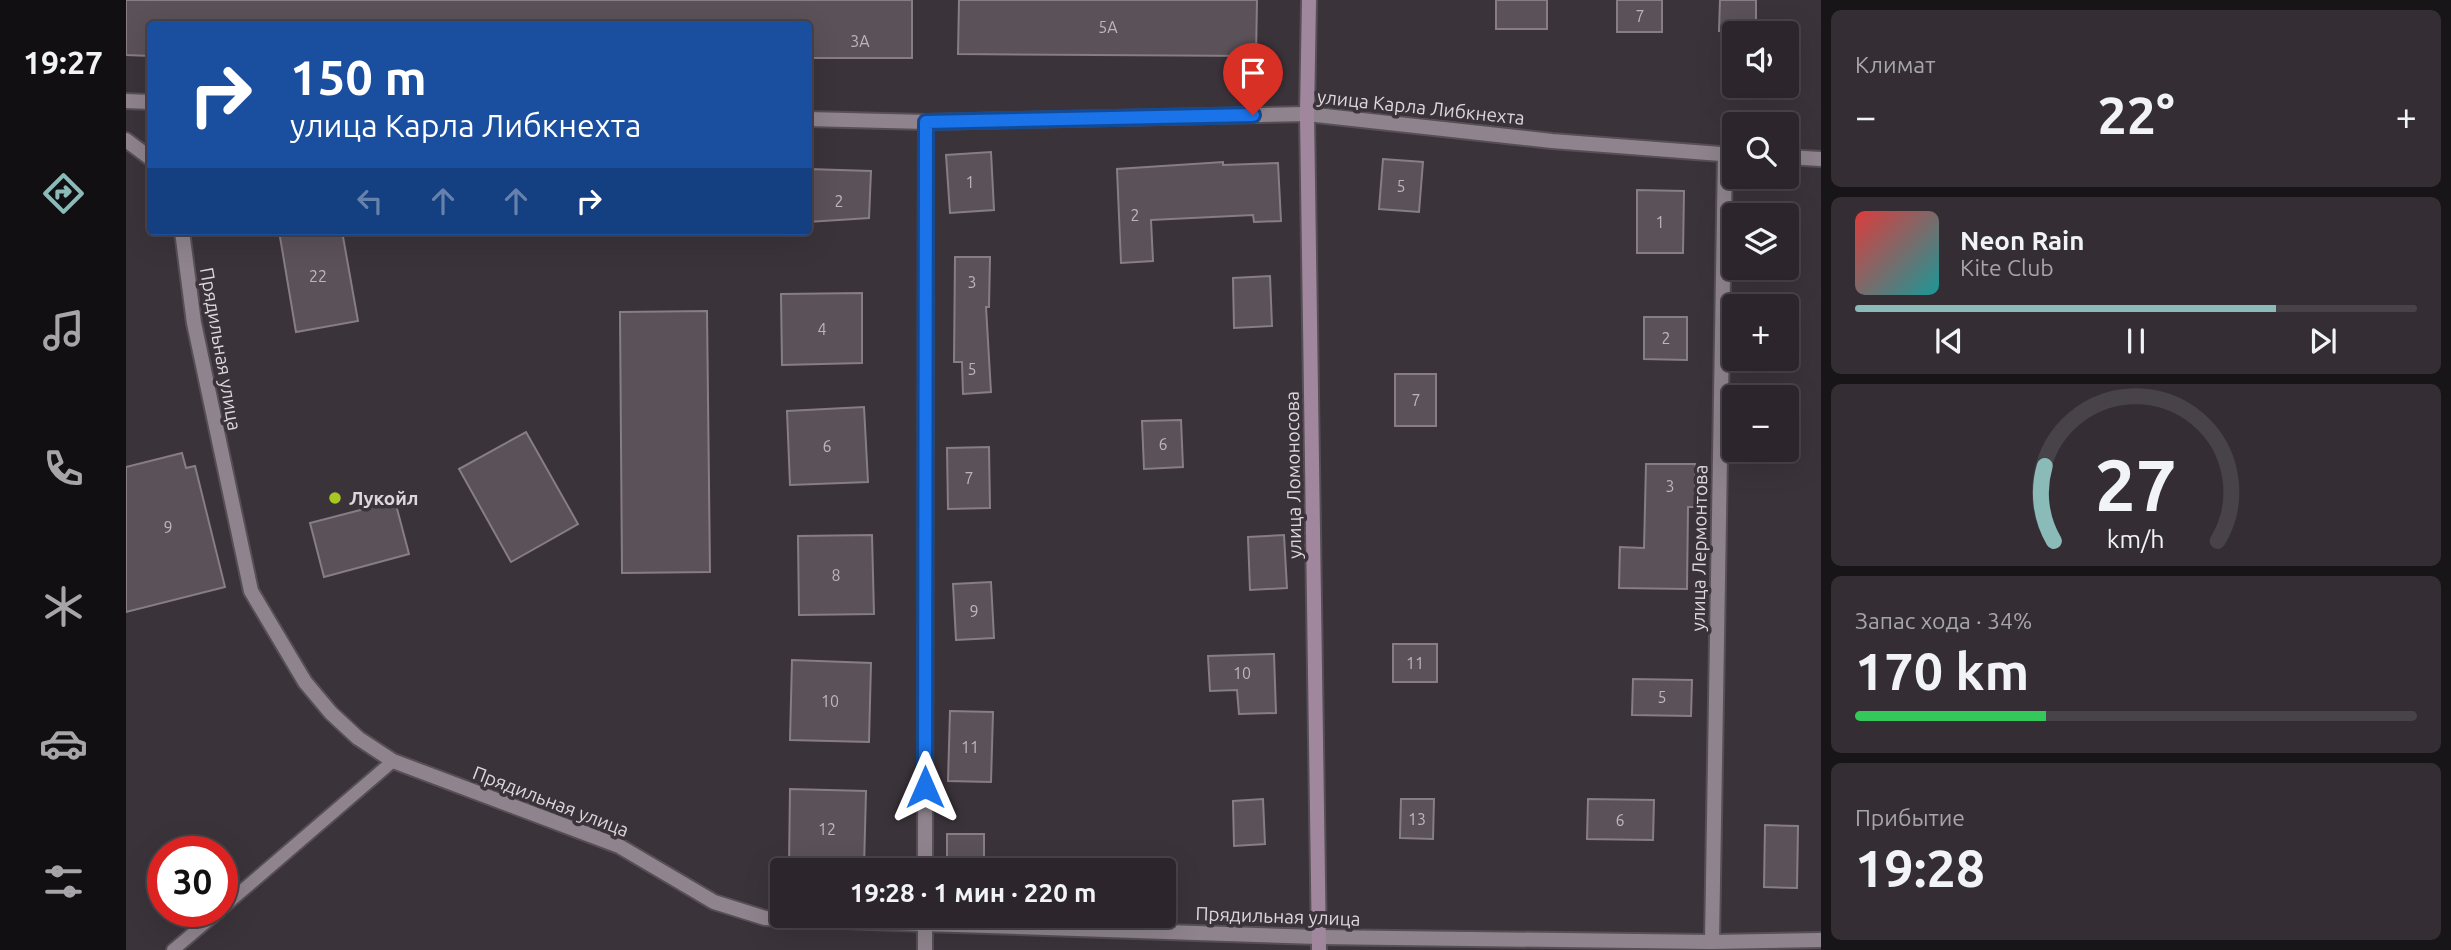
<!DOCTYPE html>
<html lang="ru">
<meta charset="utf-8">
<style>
body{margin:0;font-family:Ubuntu,sans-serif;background:#342e34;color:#f1f3f6;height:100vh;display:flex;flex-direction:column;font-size:26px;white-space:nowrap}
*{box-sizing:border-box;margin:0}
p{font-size:23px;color:#a6a5a9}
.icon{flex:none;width:38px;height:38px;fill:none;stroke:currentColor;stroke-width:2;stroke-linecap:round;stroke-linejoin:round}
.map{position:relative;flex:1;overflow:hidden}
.sheet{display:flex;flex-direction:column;gap:10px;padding:10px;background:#181518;width:630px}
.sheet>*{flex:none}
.banner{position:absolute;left:21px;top:21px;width:665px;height:214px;border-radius:7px;box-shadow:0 7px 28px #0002,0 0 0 2px #484348;background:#1a4fa0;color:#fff;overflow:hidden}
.fabs{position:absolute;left:1596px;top:21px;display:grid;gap:14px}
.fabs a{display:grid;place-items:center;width:77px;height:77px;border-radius:7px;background:#2c262c;box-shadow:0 7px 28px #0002,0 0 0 2px #484348;font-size:35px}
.speed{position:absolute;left:21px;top:836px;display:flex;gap:14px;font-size:35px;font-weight:700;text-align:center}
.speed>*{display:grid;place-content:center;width:91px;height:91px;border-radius:50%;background:#2c262c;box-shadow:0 7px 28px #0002,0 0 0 2px #484348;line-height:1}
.speed .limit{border:10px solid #d22;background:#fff;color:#111}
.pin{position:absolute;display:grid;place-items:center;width:60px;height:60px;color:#fff;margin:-72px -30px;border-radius:50% 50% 50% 0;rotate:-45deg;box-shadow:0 0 7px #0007}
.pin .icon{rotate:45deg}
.me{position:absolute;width:77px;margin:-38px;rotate:0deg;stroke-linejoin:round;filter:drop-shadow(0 0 5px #0008)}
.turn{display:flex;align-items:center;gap:24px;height:147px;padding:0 28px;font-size:32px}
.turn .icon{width:91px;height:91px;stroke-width:2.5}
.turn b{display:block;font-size:49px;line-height:60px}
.lanes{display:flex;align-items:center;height:66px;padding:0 28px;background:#0003;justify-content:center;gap:35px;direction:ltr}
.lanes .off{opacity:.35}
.big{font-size:52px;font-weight:700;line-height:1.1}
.sheet .widget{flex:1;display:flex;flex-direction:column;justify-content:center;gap:10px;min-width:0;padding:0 24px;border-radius:10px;background:#342e34}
.sheet .dial{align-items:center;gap:0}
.dial svg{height:182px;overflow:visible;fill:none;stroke:#484348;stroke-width:7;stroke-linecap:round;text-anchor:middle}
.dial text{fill:#f1f3f6;stroke:none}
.song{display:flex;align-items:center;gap:21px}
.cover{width:84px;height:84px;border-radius:10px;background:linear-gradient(135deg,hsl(0 70% 55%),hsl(180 70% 35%))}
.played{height:7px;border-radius:4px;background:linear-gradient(90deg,#8bbbb9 75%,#484348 75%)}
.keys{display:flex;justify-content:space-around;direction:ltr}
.heat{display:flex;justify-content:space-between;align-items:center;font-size:38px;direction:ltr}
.charge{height:10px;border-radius:5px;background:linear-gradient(90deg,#34c759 34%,#484348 0)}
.trip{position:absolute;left:644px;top:858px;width:406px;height:70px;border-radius:7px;background:#2c262c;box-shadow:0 7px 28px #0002,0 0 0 2px #484348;font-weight:700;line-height:70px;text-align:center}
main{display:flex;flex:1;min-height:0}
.menu{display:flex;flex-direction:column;width:126px;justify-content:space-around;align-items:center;background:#120f12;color:#a6a5a9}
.menu .icon{width:49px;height:49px}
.menu .selected{color:#8bbbb9}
.menu b{font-size:32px;color:#f1f3f6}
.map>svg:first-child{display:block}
.building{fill:#5b5159;stroke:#877d85;stroke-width:2}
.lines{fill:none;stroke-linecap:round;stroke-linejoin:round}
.lane-casing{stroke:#564f55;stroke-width:16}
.street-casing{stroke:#564f55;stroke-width:18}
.secondary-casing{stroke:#564f55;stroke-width:18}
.lane{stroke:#8f848d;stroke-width:12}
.street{stroke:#8f848d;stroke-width:14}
.secondary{stroke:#a1879d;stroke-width:14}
.route-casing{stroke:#114b97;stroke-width:18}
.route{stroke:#1a73e8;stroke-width:12}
.poi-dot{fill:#a6c821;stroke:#3b333a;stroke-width:2.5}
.labels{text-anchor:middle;stroke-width:7;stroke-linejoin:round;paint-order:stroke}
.number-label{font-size:16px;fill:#bcb6bb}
.street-label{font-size:19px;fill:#ddd7dc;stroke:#3b333a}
.poi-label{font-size:19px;font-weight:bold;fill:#ddd7dc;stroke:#3b333a;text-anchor:start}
</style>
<main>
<nav class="menu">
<b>19:27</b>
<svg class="icon selected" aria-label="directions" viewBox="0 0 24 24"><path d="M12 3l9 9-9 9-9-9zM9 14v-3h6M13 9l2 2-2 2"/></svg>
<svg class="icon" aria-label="music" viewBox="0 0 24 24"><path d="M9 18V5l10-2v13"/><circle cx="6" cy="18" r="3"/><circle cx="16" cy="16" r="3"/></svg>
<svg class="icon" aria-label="phone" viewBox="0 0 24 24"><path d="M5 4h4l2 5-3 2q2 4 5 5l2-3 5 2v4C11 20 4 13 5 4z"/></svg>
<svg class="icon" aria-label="climate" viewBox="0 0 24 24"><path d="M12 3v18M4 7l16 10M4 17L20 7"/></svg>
<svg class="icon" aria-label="car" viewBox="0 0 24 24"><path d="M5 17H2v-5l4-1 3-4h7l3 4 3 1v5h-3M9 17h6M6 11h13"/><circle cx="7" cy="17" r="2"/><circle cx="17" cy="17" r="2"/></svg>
<svg class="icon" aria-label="filters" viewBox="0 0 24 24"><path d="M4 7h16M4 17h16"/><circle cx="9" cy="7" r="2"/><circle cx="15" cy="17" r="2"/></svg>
</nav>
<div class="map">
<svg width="1695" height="950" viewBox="0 0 1695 950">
<rect width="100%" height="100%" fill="#3b333a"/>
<!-- building -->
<g class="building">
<path d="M0 0H786V58H682V24H24V56L0 55Z"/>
<path d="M833 0H1131L1130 56 832 54Z"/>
<rect x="1370" y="0" width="51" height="29"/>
<rect x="1491" y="0" width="45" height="32"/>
<path d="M1594 0H1630V31H1593Z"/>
<path d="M865 152 868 210 824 213 820 155Z"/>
<path d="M1257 159 1297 162 1293 212 1253 209Z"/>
<path d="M1097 162V165L1152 163 1155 221 1128 222 1127 215 1025 220 1027 261 995 263 991 169Z"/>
<path d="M682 169 745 171 743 218 682 222Z"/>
<path d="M1511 190 1558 191 1557 253H1511Z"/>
<path d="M153 231H216L232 321 170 332Z"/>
<path d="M829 257H864L863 307H860L865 392 837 394 836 362H828Z"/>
<path d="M1144 276 1146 326 1108 328 1107 278Z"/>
<path d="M736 293V363L656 365 655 294Z"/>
<path d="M581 311 584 572 496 573 494 312Z"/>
<path d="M1518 317H1561V360L1518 359Z"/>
<rect x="1269" y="374" width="41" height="52"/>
<path d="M738 407 742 482 664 485 661 411Z"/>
<path d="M1055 420 1057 467 1018 469 1016 421Z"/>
<path d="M400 432 452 524 385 562 333 469Z"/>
<path d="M863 447 864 508 822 509 821 448Z"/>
<path d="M56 453 60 468 69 466 99 587 0 612V467Z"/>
<path d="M1520 464H1569V507H1562L1561 589 1493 588 1494 547 1518 548Z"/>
<path d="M269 501 283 554 198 577 184 523Z"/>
<path d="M746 535 748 614 673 615 672 536Z"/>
<path d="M1158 535 1161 588 1124 590 1122 537Z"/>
<path d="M865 582 868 638 830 640 827 584Z"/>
<rect x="1267" y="644" width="44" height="38"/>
<path d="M1148 654 1150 713 1113 714 1111 690 1084 691 1082 656Z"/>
<path d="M666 660 745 663 743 742 664 740Z"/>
<path d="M1507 679 1566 680 1565 716 1506 715Z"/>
<path d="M824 711 867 712 865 782 822 781Z"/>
<path d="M664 789 740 791 738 868 663 866Z"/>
<path d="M1137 799 1139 844 1108 846 1107 801Z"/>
<path d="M1275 799H1308L1307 839 1274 838Z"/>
<path d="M1462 799 1528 800 1527 840 1461 839Z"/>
<path d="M1639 825 1672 826 1671 888 1638 887Z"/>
<rect x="821" y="834" width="37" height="36"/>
</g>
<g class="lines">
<!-- lane casing -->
<g class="lane-casing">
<g id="lane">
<path d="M96 908 267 761"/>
<path d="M47 950 92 912"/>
</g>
</g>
<!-- street casing -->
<g class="street-casing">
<g id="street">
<path d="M0 101 24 102"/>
<path d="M682 119 800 122 1181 114 1426 141 1608 155"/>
<path d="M0 140 24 158"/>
<path d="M1661 157 1695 159"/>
<path d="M56 231 68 323 125 591 179 682 205 713 232 738 267 761 493 846 588 902 639 918 799 924 1192 937 1586 942 1695 940"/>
<path d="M799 870 800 122"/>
<path d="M799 916V950"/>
<path d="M1586 942 1599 154"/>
</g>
</g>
<!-- secondary casing -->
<g class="secondary-casing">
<path id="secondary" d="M1183 0 1181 114 1193 950"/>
</g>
<!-- lane -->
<use href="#lane" class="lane"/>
<!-- street -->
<use href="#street" class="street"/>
<!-- secondary -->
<use href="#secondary" class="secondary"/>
</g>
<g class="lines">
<!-- route casing -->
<g class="route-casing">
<path id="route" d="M799 787 800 122 1127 115"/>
</g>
<!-- route -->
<use href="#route" class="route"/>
</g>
<!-- markers -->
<circle class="poi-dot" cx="209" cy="498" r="7"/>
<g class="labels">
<!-- number labels -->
<g class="number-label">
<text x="1514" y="22">7</text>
<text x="982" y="33">5А</text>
<text x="734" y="47">3А</text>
<text x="844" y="188">1</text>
<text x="1275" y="192">5</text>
<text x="713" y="207">2</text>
<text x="1009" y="221">2</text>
<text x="1534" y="228">1</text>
<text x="192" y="282">22</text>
<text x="846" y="288">3</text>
<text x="696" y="335">4</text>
<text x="1540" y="344">2</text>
<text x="846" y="375">5</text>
<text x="1290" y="406">7</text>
<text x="1037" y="450">6</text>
<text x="701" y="452">6</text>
<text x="843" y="484">7</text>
<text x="1544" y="492">3</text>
<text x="42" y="533">9</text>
<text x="710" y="581">8</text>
<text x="848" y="617">9</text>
<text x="1289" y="669">11</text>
<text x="1116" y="679">10</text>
<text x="1536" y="703">5</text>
<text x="704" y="707">10</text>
<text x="844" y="753">11</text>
<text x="1291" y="825">13</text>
<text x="1494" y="826">6</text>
<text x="701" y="835">12</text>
</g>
<!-- street labels -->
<g class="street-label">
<text transform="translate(1295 107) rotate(6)" y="7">улица Карла Либкнехта</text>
<text transform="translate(95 349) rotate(80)" y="7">Прядильная улица</text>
<text transform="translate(1167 475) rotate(-91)" y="7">улица Ломоносова</text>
<text transform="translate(1573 548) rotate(-89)" y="7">улица Лермонтова</text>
<text transform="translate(425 801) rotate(21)" y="7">Прядильная улица</text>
<text transform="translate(1152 916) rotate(2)" y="7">Прядильная улица</text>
</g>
<!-- poi labels -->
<g class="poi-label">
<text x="223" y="505">Лукойл</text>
</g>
</g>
</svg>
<div class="fabs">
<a><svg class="icon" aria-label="sound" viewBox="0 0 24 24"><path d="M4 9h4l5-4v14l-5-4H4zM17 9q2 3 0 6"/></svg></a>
<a><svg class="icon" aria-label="search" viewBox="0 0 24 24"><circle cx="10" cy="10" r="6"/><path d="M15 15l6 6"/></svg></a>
<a><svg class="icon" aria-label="layers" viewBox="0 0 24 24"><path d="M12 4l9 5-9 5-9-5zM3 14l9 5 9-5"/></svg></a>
<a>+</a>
<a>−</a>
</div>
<div class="speed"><div class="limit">30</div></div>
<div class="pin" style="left:1127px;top:115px;background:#d93025"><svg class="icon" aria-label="arrive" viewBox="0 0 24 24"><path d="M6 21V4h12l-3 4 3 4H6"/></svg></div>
<svg class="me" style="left:799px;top:787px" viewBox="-20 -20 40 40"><path d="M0-17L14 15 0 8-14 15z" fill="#1a73e8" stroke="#fff" stroke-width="4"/></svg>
<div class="trip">19:28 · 1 мин · 220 m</div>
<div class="banner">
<div class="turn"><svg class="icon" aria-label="right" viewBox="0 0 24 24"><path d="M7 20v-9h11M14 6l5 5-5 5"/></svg><div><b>150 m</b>улица Карла Либкнехта</div></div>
<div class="lanes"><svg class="icon off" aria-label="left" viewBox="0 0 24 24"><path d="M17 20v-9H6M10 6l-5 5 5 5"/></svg><svg class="icon off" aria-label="ahead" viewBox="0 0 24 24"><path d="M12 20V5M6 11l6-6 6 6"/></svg><svg class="icon off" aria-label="ahead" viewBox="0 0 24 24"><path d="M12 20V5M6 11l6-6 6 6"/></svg><svg class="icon" aria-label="right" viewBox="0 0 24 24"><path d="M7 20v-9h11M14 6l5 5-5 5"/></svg></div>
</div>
</div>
<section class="sheet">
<div class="widget"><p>Климат</p>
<div class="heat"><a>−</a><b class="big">22°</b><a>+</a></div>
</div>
<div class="widget">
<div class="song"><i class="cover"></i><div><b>Neon Rain</b><p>Kite Club</p></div></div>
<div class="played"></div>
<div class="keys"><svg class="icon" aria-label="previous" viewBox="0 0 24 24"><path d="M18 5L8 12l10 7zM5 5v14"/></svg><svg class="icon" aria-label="pause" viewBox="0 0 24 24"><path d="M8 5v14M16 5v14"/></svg><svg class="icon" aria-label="next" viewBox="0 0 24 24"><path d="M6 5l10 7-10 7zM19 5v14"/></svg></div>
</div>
<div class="widget dial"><svg viewBox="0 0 100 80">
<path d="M14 69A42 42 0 1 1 86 69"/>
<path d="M14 69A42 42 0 0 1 10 36" stroke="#8bbbb9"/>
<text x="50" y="56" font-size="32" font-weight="700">27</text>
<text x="50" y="72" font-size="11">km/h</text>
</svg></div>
<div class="widget"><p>Запас хода · 34%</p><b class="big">170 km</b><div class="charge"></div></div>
<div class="widget"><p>Прибытие</p><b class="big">19:28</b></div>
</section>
</main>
